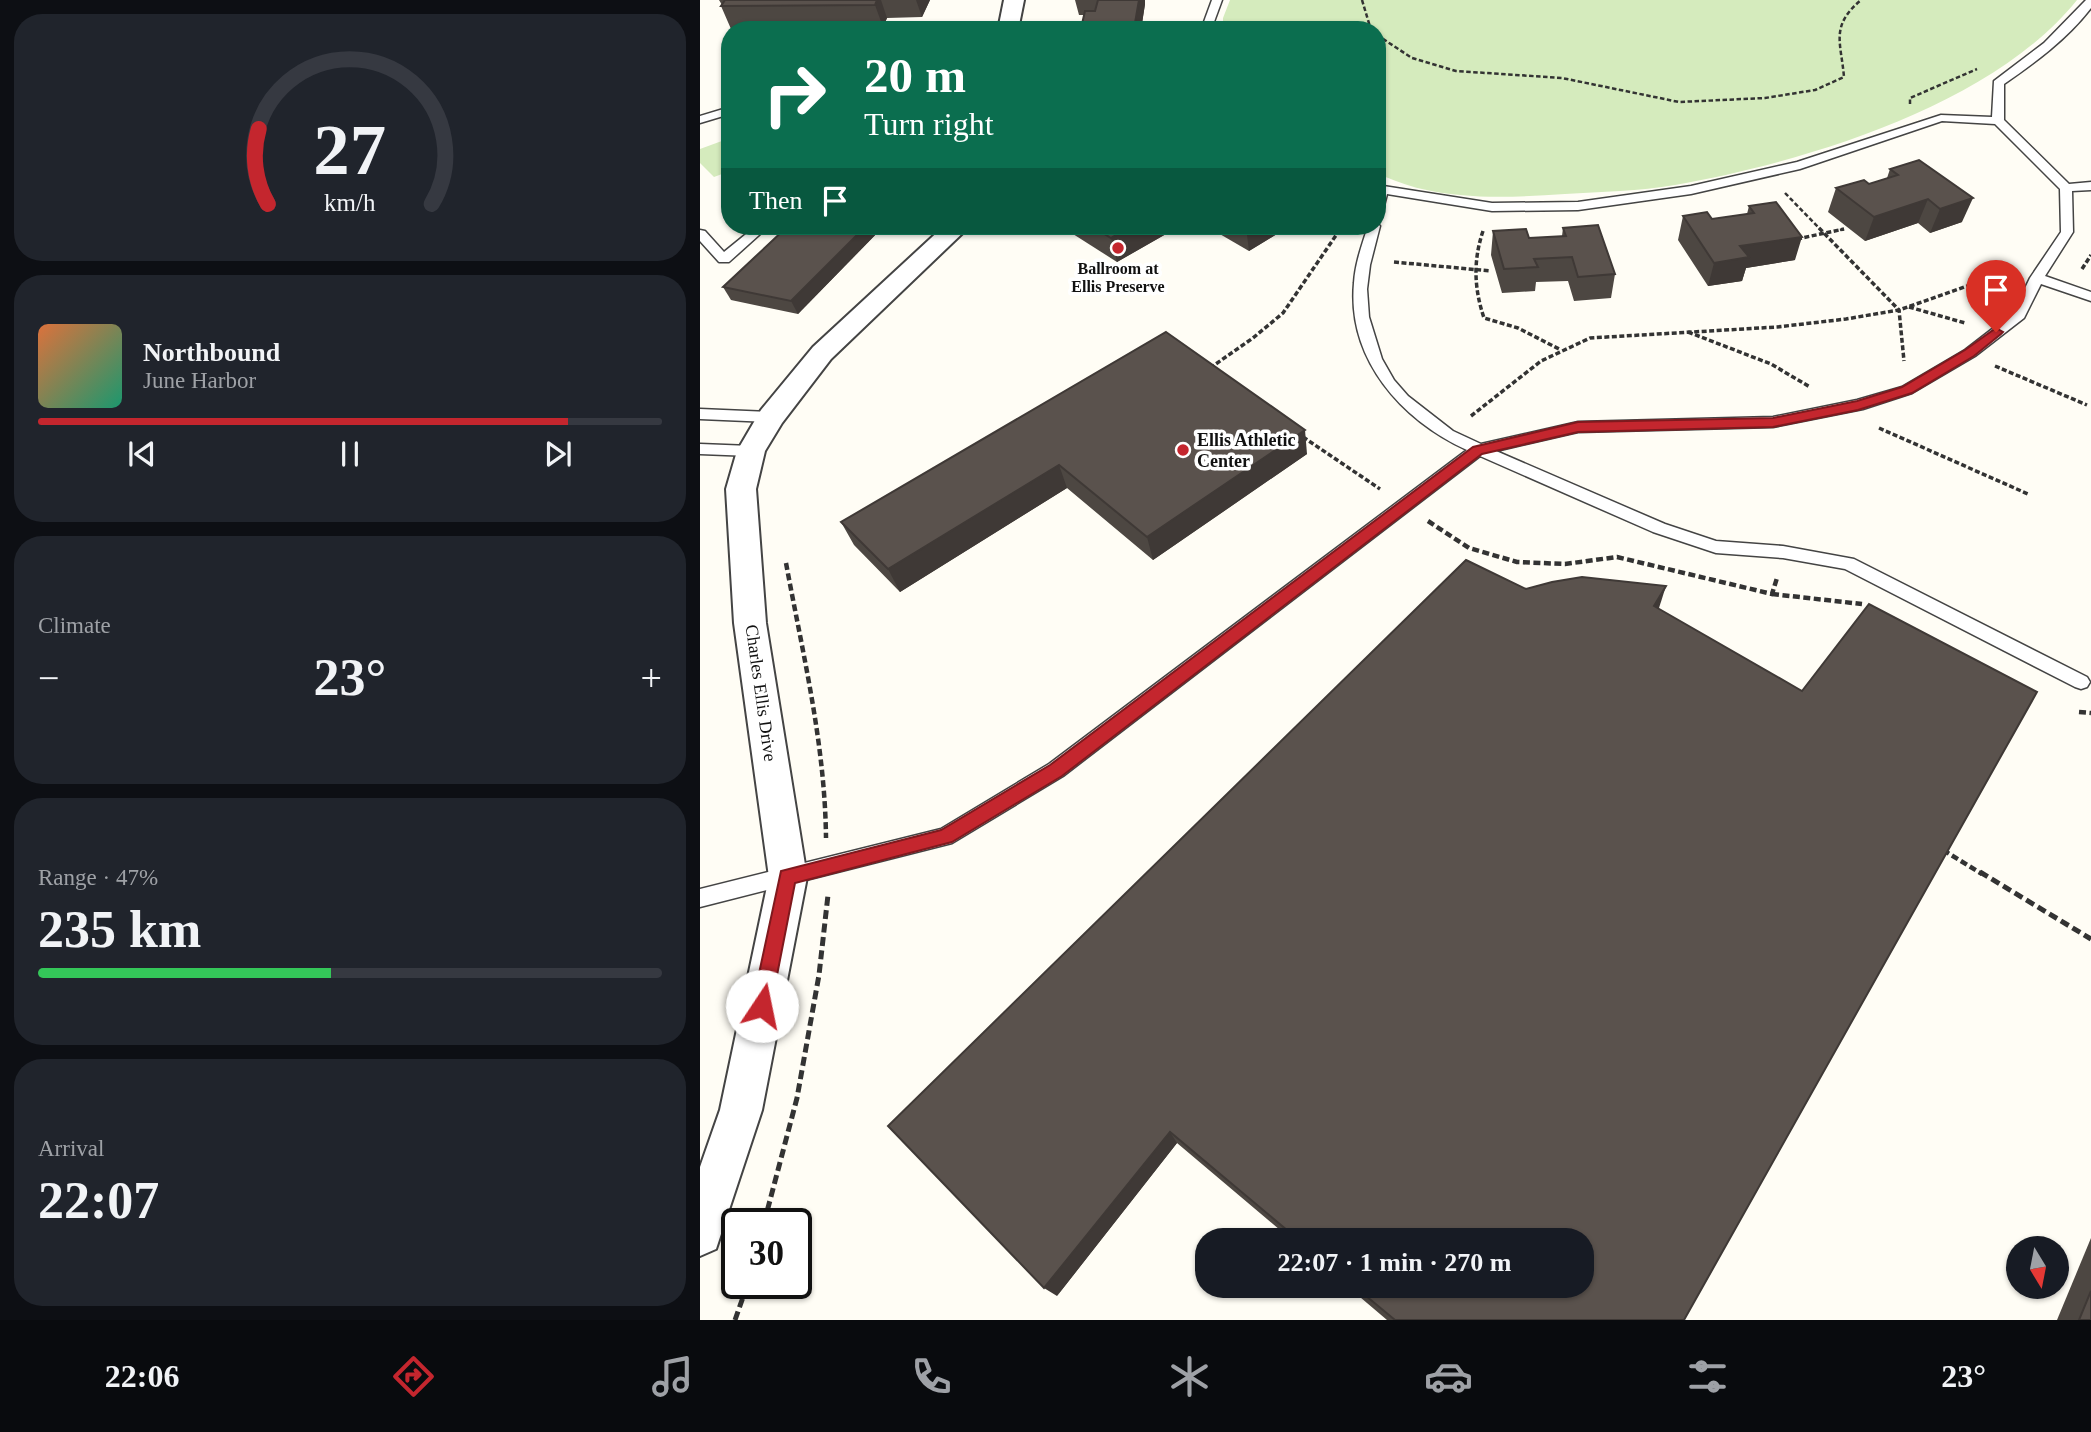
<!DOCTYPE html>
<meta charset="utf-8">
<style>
body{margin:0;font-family:"Times New Roman",serif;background:#20242c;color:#f1f3f6;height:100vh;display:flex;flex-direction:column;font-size:26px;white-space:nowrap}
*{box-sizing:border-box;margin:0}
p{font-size:23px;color:#9ea1a6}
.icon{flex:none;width:38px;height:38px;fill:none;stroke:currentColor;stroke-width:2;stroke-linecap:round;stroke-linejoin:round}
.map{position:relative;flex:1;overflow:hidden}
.panel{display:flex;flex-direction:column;gap:14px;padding:14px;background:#0d0f14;width:700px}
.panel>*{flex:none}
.top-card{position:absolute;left:21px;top:21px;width:665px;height:214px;border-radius:28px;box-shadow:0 2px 5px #0004;background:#0b6e4f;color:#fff;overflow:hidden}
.needle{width:46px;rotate:170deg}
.controls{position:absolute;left:1306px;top:1236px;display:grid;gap:14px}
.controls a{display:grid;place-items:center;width:63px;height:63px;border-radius:50%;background:#171b24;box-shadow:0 2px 5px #0004;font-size:35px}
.speed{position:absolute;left:21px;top:1208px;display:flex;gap:14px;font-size:35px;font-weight:700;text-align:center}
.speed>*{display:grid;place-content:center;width:91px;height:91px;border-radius:50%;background:#171b24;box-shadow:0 2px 5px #0004;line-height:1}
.speed .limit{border:4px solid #111;border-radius:10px;background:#fff;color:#111}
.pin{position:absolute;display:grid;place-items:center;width:60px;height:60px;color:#fff;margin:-72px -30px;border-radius:50% 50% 50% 0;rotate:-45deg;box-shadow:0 0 7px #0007}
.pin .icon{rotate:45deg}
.me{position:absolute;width:77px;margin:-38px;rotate:11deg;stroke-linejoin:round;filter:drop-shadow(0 0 5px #0008)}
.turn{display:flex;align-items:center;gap:24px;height:147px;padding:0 28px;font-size:32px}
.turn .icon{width:91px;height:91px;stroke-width:2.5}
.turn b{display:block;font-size:49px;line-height:60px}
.then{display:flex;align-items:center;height:66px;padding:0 28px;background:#0003;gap:14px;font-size:26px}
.big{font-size:52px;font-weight:700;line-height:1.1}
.panel .card{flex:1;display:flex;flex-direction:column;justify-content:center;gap:10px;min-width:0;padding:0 24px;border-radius:28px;background:#20242c}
.panel .dial{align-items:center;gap:0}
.dial svg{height:182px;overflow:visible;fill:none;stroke:#363941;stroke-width:7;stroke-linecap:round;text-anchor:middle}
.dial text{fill:#f1f3f6;stroke:none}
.song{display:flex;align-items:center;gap:21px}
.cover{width:84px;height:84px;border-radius:10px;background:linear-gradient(135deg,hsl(20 70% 55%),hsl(160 70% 35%))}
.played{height:7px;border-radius:4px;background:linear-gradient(90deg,#c4262e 85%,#363941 85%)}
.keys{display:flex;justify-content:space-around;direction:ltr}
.heat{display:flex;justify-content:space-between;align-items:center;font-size:38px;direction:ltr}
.charge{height:10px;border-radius:5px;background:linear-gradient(90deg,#34c759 47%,#363941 0)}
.trip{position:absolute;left:495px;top:1228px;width:399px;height:70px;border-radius:28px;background:#171b24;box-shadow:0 2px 5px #0004;font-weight:700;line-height:70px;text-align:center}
.menu{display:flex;height:112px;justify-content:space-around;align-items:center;background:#090b0e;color:#9ea1a6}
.menu .icon{width:49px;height:49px}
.menu .on{color:#c4262e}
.menu b{font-size:32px;color:#f1f3f6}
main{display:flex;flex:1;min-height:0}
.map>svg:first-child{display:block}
.green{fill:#d5ebbd}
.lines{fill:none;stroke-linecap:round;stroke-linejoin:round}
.lane-casing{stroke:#444;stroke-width:3}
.street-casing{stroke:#444;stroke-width:4}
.path-far3{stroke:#333;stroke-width:2.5;stroke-dasharray:4.5 2.5;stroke-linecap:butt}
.path-far2{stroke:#333;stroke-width:3.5;stroke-dasharray:5 2.5;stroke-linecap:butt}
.path-far1{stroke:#333;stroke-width:4.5;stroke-dasharray:7 3.5;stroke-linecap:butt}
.path{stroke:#333;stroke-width:5;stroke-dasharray:9 4.5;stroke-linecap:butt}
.lane{fill:#fff;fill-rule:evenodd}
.street{fill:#fff;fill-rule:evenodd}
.wall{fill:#4d4742}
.shaded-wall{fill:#3f3936}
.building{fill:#5a524d;stroke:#3f3936;stroke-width:2}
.route{fill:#c4262e;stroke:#7f191e;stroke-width:2}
.poi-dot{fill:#c4262e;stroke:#fff;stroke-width:2.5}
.labels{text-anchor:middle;stroke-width:7;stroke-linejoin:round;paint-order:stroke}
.far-poi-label{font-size:16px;font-weight:bold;fill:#111;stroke:#fff}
.poi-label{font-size:18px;font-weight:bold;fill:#111;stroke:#fff;text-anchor:start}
.street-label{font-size:18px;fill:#111;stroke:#fff}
</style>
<main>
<section class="panel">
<div class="card dial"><svg viewBox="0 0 100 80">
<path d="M14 69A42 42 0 1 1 86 69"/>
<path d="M14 69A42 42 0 0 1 10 36" stroke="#c4262e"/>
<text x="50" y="56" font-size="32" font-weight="700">27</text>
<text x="50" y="72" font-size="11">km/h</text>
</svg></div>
<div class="card">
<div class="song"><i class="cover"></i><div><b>Northbound</b><p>June Harbor</p></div></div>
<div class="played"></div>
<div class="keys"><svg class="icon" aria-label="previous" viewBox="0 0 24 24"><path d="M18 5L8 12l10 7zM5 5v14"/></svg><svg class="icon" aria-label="pause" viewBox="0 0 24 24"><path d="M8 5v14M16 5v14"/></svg><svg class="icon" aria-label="next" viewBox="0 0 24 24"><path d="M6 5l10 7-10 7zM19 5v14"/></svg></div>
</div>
<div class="card"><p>Climate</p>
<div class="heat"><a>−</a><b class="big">23°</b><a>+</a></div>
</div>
<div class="card"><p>Range · 47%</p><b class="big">235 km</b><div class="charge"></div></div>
<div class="card"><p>Arrival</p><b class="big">22:07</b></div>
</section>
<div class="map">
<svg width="1391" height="1320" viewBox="0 0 1391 1320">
<rect width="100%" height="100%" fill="#fffdf5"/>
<!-- green -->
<g class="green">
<path d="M530 0H1377C1292 106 1105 162 975 185 940 191 901 192 865 194 818 197 769 200 722 189 707 186 692 179 677 174V30H523V18Z"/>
<path d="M30 138V171L14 177 0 163V149Z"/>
</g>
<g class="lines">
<!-- lane casing -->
<g class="lane-casing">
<g id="lane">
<path d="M512 0H522L511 30H501Z"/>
<path d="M1386 0H1391V8C1367 39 1336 62 1304 84V120L1369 184 1391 182V190L1372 191 1373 232 1345 276 1391 292V301L1341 284 1324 318 1275 356 1212 393 1163 409 1073 427 878 432 796 451 965 524 1016 541 1083 546 1154 559 1387 677 1390 682 1387 687 1381 689 1375 687 1145 569 1083 558 1016 553 953 532 780 456 363 776 252 843 0 907V889L241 829 349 764 767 450C702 420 647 360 654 283 655 264 662 245 668 226H677V223L680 226 670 265 667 289 669 317 682 359 694 380 708 396 753 431 781 444 878 422 1073 417 1157 400 1202 387 1265 350 1313 313 1330 278 1361 232 1360 189 1295 124 1242 121 1100 169 991 194 878 210 792 211 687 194 683 210 677 214V185L792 203 878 202 991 186 1097 162 1241 115 1292 117 1294 81 1344 43Z"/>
<path d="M30 107V114L0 123V116Z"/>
<path d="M56 226H69L29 262H19L0 241V230L5 231 24 252Z"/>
<path d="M0 409 71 412 78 417 71 422 0 419Z"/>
<path d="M0 444 51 446 59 451 51 456 0 454Z"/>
</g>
</g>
<!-- street casing -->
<g class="street-casing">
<g id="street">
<path d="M304 0H324L318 30H298Z"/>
<path d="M244 226H270L131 359 82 423 65 451 56 489 66 623 107 877 62 1110 16 1249 0 1256V1167L20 1110 69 877 34 623 26 489 37 451 61 410 113 347Z"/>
</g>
</g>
<!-- path-far3 -->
<g class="path-far3">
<path d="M662 0 671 30"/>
<path d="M677 35 712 58 756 71 862 78 979 102 1065 98 1115 90 1144 77C1141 42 1130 26 1161 0"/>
<path d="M1210 104V98L1277 69"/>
<path d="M1085 193 1121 230"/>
<path d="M639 230 643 226"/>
<path d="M1140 230 1144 229"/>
</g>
<!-- path-far2 -->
<g class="path-far2">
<path d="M1119 228 1199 310 1204 361"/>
<path d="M783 231C773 261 774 288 784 318L818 328 859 349"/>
<path d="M1097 239 1144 229"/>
<path d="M694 262 791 271"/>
<path d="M1382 269 1391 255"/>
<path d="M1209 307 1265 323"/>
<path d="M988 332 1071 364 1110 387"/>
<path d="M1295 366 1387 405"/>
<path d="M510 368 553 338 583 313 641 228"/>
<path d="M771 416 841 361 890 338 1077 327 1146 319 1199 310 1310 271"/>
<path d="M1179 428 1328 494"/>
<path d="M603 437 680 489"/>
</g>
<!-- path-far1 -->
<g class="path-far1">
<path d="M728 521 769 548 817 562 865 564 917 557 1072 594 1077 578"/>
<path d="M86 563C103 655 125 744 126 838"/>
<path d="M1072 594 1162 604"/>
<path d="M1379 712 1391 713"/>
<path d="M1243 850 1282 874"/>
</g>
<!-- path -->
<g class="path">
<path d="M1280 872 1391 939"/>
<path d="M64 1223 97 1098 119 975 128 895"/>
<path d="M35 1320 48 1283"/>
</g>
<!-- lane -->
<use href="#lane" class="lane"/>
<!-- street -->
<use href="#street" class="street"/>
</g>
<!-- wall -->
<g class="wall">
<path d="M19 0H230L222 17 187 18 183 27 31 29 21 6 22 5Z"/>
<path d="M375 0H445V4L441 30H383L382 24 384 15H379Z"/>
<path d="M1190 169 1262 222 1230 233 1218 223 1165 241 1128 212 1136 188 1169 184 1187 178Z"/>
<path d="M1049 206 1095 260 1046 268 1042 281 1008 286 978 240 983 216 1012 219 1047 214Z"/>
<path d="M88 226H184L98 314 31 300 23 287Z"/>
<path d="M371 226H480L417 262 373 234Z"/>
<path d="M506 226H590L549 251Z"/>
<path d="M863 228 915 274 911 298 874 301 868 281 836 282 835 291 802 293 791 255 793 231 829 238 862 236Z"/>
<path d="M466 332 607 454 453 560 367 488 200 592 154 545 141 522Z"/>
<path d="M826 589 984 1320H687L647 1286H882V1241H593L477 1143 357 1296Z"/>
<path d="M1391 1238V1320H1357Z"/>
</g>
<!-- shaded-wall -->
<g class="shaded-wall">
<path d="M177 0H181L187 18 183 27 175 5Z"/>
<path d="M216 0H230L222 17Z"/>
<path d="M439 0H445V4L441 30H436L435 23Z"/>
<path d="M1273 198 1262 222 1230 233 1240 209Z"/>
<path d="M1228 199 1218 223 1165 241 1174 217Z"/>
<path d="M166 226H184L98 314 91 301Z"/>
<path d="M433 226H480L417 262 411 238Z"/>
<path d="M548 226H590L549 251 546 227Z"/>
<path d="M1102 237 1095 260 1046 268 1042 281 1008 286 1014 263 1040 246Z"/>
<path d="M605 430 607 454 453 560 447 537Z"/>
<path d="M359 465 367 488 200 592 188 569Z"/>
<path d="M966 586 959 608 948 628 954 606Z"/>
<path d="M470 1132 477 1143 357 1296 344 1288Z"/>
</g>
<!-- building -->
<g class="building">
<path d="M25 0H177L175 5 21 6Z"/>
<path d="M398 0H439L435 23 382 24 385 11H395Z"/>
<path d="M1219 160 1273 198 1240 209 1228 199 1174 217 1136 188 1164 180 1169 184 1198 175 1190 169Z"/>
<path d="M1076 202 1102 237 1040 246 1049 257 1014 263 983 216 1007 212 1012 219 1054 213 1049 206Z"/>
<path d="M898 225 915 274 878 277 872 257 834 259 838 267 804 269 793 231 826 229 829 238 866 236 863 228Z"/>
<path d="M88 226H166L91 301 23 287Z"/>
<path d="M392 226H433L411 238Z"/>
<path d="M466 332 605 430 447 537 359 465 188 569 141 522Z"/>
<path d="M766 560 826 589 852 582 882 577 966 586 954 606 1102 691 1169 604 1337 692 984 1320H695L654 1286H882V1241H600L470 1132 344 1288 188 1126Z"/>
<path d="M1391 1291V1320H1379Z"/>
</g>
<!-- route -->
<path class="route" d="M1296 328 1303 332 1301 334 1274 356 1212 393 1158 410 1073 427 878 432 782 454 362 776 252 842 95 883 71 1006 68 1013 62 1016 55 1013 52 1006 81 871 241 830 350 765 773 447 878 422 1073 418 1157 401 1202 387 1265 350Z"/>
<!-- markers -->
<g class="poi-dot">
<circle cx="418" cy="248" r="7"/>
<circle cx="483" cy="450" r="7"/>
</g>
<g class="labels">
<!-- far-poi labels -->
<g class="far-poi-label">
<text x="418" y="274">Ballroom at<tspan x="418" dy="18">Ellis Preserve</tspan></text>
</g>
<!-- poi labels -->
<g class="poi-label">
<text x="497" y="446">Ellis Athletic<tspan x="497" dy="21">Center</tspan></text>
</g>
<!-- street labels -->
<g class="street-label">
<text transform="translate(61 693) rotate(82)" y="6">Charles Ellis Drive</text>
</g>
</g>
</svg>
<div class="controls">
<a><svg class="needle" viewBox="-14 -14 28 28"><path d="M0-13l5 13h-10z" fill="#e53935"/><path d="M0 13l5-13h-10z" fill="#9ea1a6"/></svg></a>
</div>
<div class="speed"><div class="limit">30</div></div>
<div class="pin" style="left:1296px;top:332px;background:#d93025"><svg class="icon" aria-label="arrive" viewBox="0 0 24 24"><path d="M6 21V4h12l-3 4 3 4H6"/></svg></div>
<svg class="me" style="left:62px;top:1006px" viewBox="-20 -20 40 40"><circle r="19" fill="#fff"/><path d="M0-13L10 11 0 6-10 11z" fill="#c4262e"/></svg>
<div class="trip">22:07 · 1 min · 270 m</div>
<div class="top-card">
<div class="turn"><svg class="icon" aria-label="right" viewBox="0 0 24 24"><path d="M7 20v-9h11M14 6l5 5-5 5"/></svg><div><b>20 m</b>Turn right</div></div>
<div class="then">Then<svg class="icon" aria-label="arrive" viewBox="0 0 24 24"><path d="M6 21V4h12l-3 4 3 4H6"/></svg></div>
</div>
</div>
</main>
<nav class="menu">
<b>22:06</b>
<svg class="icon on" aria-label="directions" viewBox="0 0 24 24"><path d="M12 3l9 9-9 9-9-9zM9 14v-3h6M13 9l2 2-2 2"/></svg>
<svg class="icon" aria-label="music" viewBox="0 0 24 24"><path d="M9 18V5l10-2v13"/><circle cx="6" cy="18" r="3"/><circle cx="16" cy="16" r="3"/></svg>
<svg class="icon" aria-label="phone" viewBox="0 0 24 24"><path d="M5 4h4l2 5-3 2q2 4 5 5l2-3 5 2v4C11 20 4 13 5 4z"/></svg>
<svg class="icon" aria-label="climate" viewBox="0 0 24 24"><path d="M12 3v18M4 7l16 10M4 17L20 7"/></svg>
<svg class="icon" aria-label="car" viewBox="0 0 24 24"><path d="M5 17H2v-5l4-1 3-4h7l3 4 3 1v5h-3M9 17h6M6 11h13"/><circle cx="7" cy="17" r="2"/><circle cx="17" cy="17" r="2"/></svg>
<svg class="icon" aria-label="filters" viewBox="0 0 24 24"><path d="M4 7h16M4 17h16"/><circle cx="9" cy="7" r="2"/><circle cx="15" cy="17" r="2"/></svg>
<b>23°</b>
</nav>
